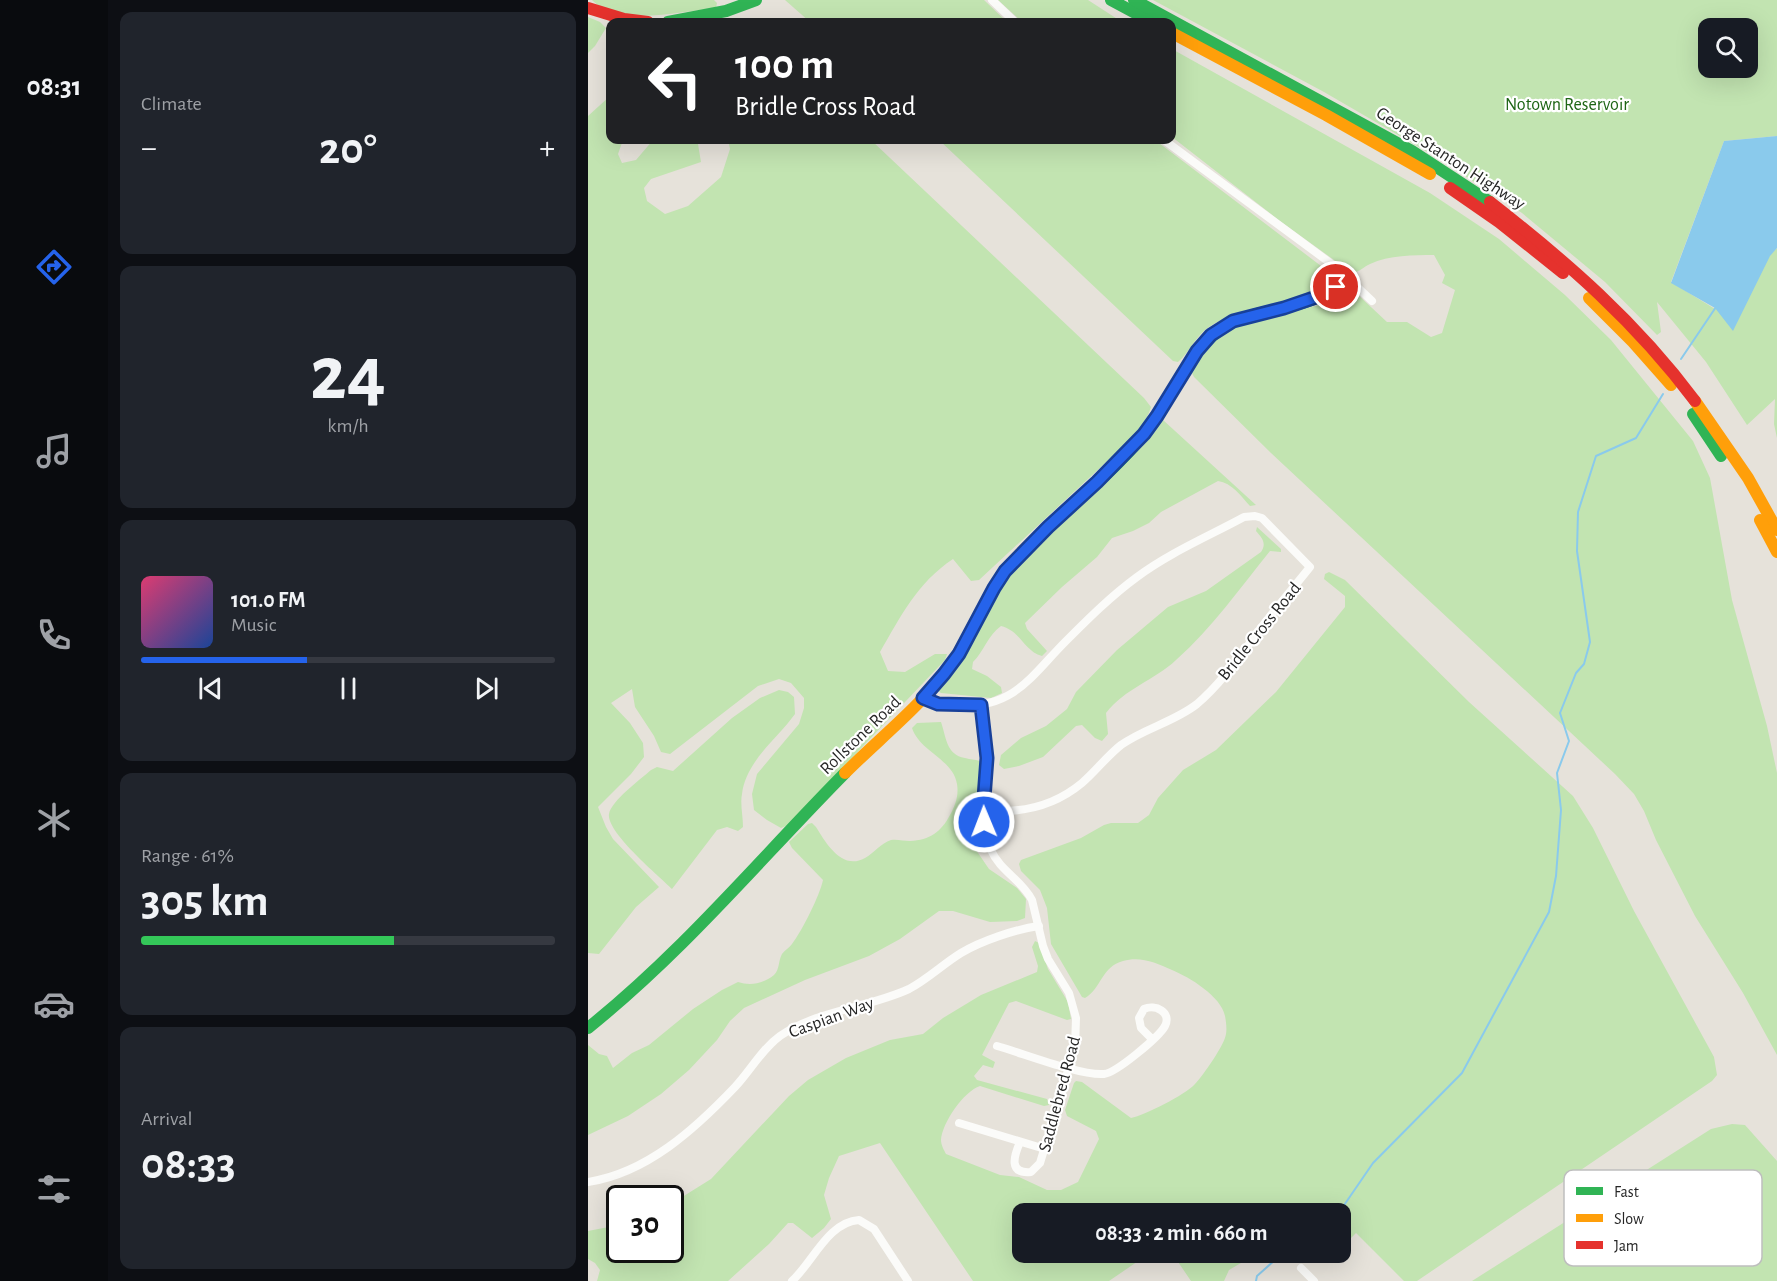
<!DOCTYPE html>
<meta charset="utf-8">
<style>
body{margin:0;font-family:"Alegreya Sans",sans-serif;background:#20242c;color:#f1f3f6;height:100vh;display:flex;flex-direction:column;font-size:22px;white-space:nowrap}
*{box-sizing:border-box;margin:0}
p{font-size:20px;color:#9ea1a6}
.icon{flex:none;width:33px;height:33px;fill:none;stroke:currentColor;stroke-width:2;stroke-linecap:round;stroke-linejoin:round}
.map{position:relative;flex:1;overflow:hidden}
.side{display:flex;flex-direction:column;gap:12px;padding:12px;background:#0d0f14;width:480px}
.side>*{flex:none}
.top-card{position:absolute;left:18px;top:18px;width:570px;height:126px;border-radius:12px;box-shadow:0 6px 24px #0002;background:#202124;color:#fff;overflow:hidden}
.controls{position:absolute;left:1110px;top:18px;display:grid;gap:12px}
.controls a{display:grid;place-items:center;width:60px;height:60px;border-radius:12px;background:#171b24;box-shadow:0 6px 24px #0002;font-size:30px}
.speed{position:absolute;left:18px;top:1185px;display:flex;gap:12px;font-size:30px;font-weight:700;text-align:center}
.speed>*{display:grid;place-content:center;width:78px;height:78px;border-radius:50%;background:#171b24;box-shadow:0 6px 24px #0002;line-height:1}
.speed .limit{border:3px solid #111;border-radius:9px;background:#fff;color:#111}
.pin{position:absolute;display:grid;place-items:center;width:51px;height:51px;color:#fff;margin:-26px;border:3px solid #fff;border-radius:50%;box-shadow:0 2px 6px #0007}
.me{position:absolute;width:66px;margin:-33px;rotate:359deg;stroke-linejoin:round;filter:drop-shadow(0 0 4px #0008)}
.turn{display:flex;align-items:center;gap:21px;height:126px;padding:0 30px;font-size:27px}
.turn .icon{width:78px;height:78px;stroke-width:2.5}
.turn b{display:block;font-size:42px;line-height:51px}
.big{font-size:45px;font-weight:700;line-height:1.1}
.side .widget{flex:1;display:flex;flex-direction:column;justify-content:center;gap:9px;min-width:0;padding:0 21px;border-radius:12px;background:#20242c}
.side .dial{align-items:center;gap:0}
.dial b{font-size:78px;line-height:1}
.song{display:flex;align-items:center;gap:18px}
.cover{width:72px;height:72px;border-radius:9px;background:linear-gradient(135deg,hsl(340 70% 55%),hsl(220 70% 35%))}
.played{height:6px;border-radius:3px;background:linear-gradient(90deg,#2563eb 40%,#363941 40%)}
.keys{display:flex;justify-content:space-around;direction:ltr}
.heat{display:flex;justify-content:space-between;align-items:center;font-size:33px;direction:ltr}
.charge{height:9px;border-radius:4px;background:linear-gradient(90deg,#34c759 61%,#363941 0)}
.trip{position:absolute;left:424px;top:1203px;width:339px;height:60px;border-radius:12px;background:#171b24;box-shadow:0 6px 24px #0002;font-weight:700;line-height:60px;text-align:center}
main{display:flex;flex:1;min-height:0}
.tabs{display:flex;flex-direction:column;width:108px;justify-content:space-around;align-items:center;background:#090b0e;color:#9ea1a6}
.tabs .icon{width:42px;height:42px}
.tabs .selected{color:#2563eb}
.tabs b{font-size:27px;color:#f1f3f6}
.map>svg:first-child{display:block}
.green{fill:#c2e4b1;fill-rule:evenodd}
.water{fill:#8acaec}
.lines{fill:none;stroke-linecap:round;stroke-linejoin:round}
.stream{stroke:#8acaec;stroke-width:2}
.street{stroke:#fbfbf9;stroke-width:8}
.fast{stroke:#30b455;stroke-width:12}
.slow{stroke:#ff9f0a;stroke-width:12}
.jam{stroke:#e5322d;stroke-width:12}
.route-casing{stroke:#184099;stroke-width:15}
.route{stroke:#2563eb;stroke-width:10}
.labels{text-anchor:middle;stroke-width:4.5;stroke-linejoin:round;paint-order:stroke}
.park-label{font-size:18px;fill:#1e6515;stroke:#fff}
.street-label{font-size:18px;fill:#262626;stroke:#fff}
.key{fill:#fff;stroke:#bebebe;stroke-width:1.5}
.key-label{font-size:16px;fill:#262626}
</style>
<main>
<nav class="tabs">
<b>08:31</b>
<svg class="icon selected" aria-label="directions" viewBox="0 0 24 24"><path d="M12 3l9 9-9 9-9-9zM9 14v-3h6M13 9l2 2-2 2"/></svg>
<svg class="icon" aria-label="music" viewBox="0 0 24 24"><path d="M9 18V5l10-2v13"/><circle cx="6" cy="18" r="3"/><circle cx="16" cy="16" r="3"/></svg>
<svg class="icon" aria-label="phone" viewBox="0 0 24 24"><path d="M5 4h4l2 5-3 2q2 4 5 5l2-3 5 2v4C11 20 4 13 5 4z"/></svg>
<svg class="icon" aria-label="climate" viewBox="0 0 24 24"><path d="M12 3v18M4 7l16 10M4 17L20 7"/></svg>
<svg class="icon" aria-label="car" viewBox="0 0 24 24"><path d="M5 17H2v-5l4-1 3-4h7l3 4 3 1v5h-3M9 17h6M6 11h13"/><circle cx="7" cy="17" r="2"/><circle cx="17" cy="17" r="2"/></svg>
<svg class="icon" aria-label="filters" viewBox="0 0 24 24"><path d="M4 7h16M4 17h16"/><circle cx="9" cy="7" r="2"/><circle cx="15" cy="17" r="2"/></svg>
</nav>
<section class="side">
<div class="widget"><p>Climate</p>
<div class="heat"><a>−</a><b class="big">20°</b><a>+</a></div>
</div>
<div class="widget dial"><b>24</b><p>km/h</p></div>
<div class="widget">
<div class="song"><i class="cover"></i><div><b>101.0 FM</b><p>Music</p></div></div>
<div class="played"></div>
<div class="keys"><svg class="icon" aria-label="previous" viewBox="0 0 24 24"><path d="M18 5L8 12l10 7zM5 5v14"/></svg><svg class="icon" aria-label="pause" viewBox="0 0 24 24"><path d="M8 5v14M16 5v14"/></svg><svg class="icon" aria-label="next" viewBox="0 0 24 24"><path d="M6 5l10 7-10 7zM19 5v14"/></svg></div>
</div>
<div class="widget"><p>Range · 61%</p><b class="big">305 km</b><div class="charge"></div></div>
<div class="widget"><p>Arrival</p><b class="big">08:33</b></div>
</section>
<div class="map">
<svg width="1189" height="1281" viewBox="0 0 1189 1281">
<rect width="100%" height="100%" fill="#e6e2da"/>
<!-- green -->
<g class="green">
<path d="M4 0H126L129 3 128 8C93 11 31 28 4 0Z"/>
<path d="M197 0H396L419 22H222Z"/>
<path d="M410 0H500L534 22H434Z"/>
<path d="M565 0H1189V136L1136 141 1083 282 1127 309 1189 248V438L1186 424 1187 399 1159 425 1118 362 1069 302 1073 332 1069 335 1017 282 934 213 848 157 736 92ZM1120 28H1160V68H1120Z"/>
<path d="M0 17 12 22 18 28 7 46 0 53Z"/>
<path d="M584 49 842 193 911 239 977 295 1023 340 1105 441 1122 478 1144 600 1179 726 1189 773V1055L1155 993 1107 916 1068 840 1056 811 1046 794 1027 774 683 453 606 377 603 371 620 345 634 333 650 326 731 305 756 293H768L799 322H819L843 337 854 333 867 290 854 283 857 275 846 255C826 255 801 255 782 264 775 267 772 272 764 273L692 221 584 137Z"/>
<path d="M22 96V140H35L30 154 34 163 48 160 65 140H94L110 144 113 162 63 179 56 188 59 201 77 214 100 206 133 177 142 149 140 140H283L556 398 563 407C558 425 541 440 528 453L391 580 383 581 365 559C329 583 313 616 292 652L300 671 317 672 347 654H359L357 660 200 825 193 828 179 820 166 810 164 794 169 774 211 724 216 708V698L203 683 191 679 170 686 82 754 73 752 66 736 47 707 44 689 23 703 42 723 55 743 56 757 43 774 10 807 18 827 25 839 71 887 48 907 11 954 0 953V116Z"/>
<path d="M351 140H567L741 272 743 279C736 286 727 289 719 293 689 306 647 310 621 327 608 335 602 352 590 362L585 361Z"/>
<path d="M571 420H575L668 505 662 506C653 496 644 483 630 481L573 512 561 523 545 531 524 538 509 557 474 587 437 623 439 629 459 651 454 656C436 651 433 631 413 626 400 635 396 651 385 662L384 669 399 676 413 687 414 693 403 698 353 693 349 690 425 567Z"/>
<path d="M669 527 693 549V552L682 551C652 588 624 628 588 660 567 680 536 689 518 713L520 734 514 741 507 738 494 725 488 726 455 757 431 766 416 769 411 765 413 755 433 738 458 726 479 709 488 692 529 650 580 607 618 591 673 552C679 543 674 538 668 531Z"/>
<path d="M741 572 757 580 881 702 985 796 1005 828 1046 911 1126 1057 1129 1075 1124 1081 829 1281H816L768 1233 753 1248V1214H435V1252L562 1253 521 1281H385L292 1143 251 1156 241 1178 236 1195 243 1219 236 1228 224 1238 205 1223H200L181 1244 140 1281H9L12 1270 7 1263 0 1259V1231L31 1225 32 1250H82L83 1204 123 1179 201 1096 220 1080 258 1058 302 1040 335 1034 355 1018 393 995 449 972 450 966 444 947 447 941 451 943 460 969 480 1002 483 1019 479 1020 428 1001 421 1003 394 1055 407 1062 405 1068 395 1065 386 1076 389 1080 459 1099 461 1105 456 1106 392 1086C376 1091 354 1123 353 1140 353 1145 356 1150 358 1154L412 1175 431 1177 459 1190H473L490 1182 511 1139 508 1131 479 1116 477 1110 486 1083 488 1081 494 1082 543 1118C557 1115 597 1095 607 1084 615 1076 637 1044 638 1034 639 1029 638 1021 637 1016 633 996 601 977 584 970 568 963 553 956 535 961 514 966 513 989 497 998L494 997 463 944 459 908 452 890 433 871 431 864 433 860 493 838 516 825 523 823H550L561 815 570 798 595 770 628 750 688 692 757 607V596L736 579 737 574Z"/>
<path d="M191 690 200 692 206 697 207 714C189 739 158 761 154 794 152 804 155 816 155 827L150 831 139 827 129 830 84 889C71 876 18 832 21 814 23 801 53 779 63 770L69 767 85 771 144 718 172 698Z"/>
<path d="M353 722C358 736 358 755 377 758 383 760 386 759 392 761V807L388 829V850L401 869 429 888 438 899 437 918 429 921 402 922 365 911H351L312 939 281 956 217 980 156 1008 142 1021 129 1040 101 1070 73 1094 40 1116 0 1135V1045L11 1054 19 1056 25 1068 44 1053 61 1045 105 1009 134 990 150 982C162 986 175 984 186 975 192 969 190 961 194 954 197 950 201 948 204 944 214 931 232 895 235 880L204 848 201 842 220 824 224 823 228 827C238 843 254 871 277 858 286 853 293 843 303 840 309 839 316 841 322 841 342 840 353 832 362 815 367 806 371 796 369 784 365 759 332 752 324 728L329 723Z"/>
<path d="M1144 1124 1157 1125 1189 1161V1281H884L1123 1129Z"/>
<path d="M584 1253H670L641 1270 636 1281H603Z"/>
</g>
<!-- water -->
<path class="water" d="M1189 136V248L1182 256 1145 331 1127 308 1083 283 1136 141Z"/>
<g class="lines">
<!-- stream -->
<g class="stream">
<path d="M1093 359 1128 307"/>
<path d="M750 1214 785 1163 874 1073 961 912 968 876 973 810 969 773 981 741 972 713 988 673 996 664 1002 642 989 551 990 512 1008 456 1048 438 1075 394"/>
<path d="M668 1281 669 1276 696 1252"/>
</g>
<!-- street -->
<g class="street">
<path d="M404 0 427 22"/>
<path d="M576 140 749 268 784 301"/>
<path d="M335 698C347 704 361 706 375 706 428 706 444 675 478 641 500 619 523 596 549 577 581 553 621 536 656 517L667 516 674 518 722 567C707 586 691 604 676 624 655 651 636 681 609 704 586 722 557 728 533 745 519 756 508 771 494 783 465 807 432 814 396 810"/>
<path d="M393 706C396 722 399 740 399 757 399 788 390 819 403 850 412 871 434 880 444 900L455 946 460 959 481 993 488 1018 487 1047 452 1163 443 1172C420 1174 426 1156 432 1142"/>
<path d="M409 1046C434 1053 493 1076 516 1074 528 1073 571 1037 577 1026 584 1012 567 1004 556 1009L551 1018 553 1028 564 1039"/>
<path d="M371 1123 457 1149"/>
<path d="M0 1182C59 1173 107 1129 147 1087 162 1071 174 1049 192 1036 230 1010 280 1008 321 989 340 979 355 964 373 953 393 941 428 929 451 926"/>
<path d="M713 1268 726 1281"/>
<path d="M204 1281C225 1262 240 1222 271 1220L286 1229 320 1281"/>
</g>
<!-- fast -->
<g class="fast">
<path d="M523 0 564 22"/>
<path d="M546 0 824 151 902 202"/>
<path d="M80 22 138 11 168 0"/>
<path d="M1105 414 1133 456"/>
<path d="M489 501C516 477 545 451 566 421 587 391 599 355 629 332 656 310 697 312 728 298 740 292 749 285 758 276"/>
<path d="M0 1028C97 950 170 861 257 773"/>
</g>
<!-- slow -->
<g class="slow">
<path d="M584 33 738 115 842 174"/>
<path d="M1001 298 1045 342 1083 385"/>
<path d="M1107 401 1160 478 1189 530"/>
<path d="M1172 520 1189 552"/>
<path d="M257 773C290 740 328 710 357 673 379 644 391 609 412 578 433 548 463 526 489 501"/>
</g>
<!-- jam -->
<g class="jam">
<path d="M0 8 36 19 60 22"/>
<path d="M862 188 911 222 975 273"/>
<path d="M902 202C979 262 1048 322 1107 401"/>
</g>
</g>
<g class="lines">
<!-- route casing -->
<g class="route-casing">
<path id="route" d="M396 822V798L399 758 393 705 350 704 335 698 356 674 371 654 406 588 417 571 460 527 509 482 556 434 569 416 609 351 623 335 645 321 696 308 737 294 748 287"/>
</g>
<!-- route -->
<use href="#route" class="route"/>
</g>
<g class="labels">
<!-- park labels -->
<g class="park-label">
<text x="979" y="110">Notown Reservoir</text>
</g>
<!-- street labels -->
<g class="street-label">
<text transform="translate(863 158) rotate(33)" y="6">George Stanton Highway</text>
<text transform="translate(671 631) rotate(-51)" y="6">Bridle Cross Road</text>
<text transform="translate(272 735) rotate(-44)" y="6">Rollstone Road</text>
<text transform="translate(243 1017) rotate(-20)" y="6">Caspian Way</text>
<text transform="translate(471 1094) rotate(-75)" y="6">Saddlebred Road</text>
</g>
</g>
<!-- legend -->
<rect x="976" y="1170" width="198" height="96" rx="9" class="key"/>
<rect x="988" y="1187" width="27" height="8" fill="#30b455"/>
<rect x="988" y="1214" width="27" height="8" fill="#ff9f0a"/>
<rect x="988" y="1241" width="27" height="8" fill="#e5322d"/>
<g class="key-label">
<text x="1026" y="1197">Fast</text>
<text x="1026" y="1224">Slow</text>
<text x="1026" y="1251">Jam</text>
</g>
</svg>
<div class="controls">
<a><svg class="icon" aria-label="search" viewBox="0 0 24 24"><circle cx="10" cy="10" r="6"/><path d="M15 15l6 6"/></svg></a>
</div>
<div class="speed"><div class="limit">30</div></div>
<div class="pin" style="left:748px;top:287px;background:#d93025"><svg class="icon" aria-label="arrive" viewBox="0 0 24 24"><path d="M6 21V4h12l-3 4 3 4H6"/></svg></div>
<svg class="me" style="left:396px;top:822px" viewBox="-20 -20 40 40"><circle r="17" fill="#2563eb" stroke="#fff" stroke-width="3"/><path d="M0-11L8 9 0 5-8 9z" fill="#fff"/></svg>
<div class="trip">08:33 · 2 min · 660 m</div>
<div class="top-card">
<div class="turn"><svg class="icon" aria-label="left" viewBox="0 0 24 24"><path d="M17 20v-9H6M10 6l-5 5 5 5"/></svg><div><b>100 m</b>Bridle Cross Road</div></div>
</div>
</div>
</main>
